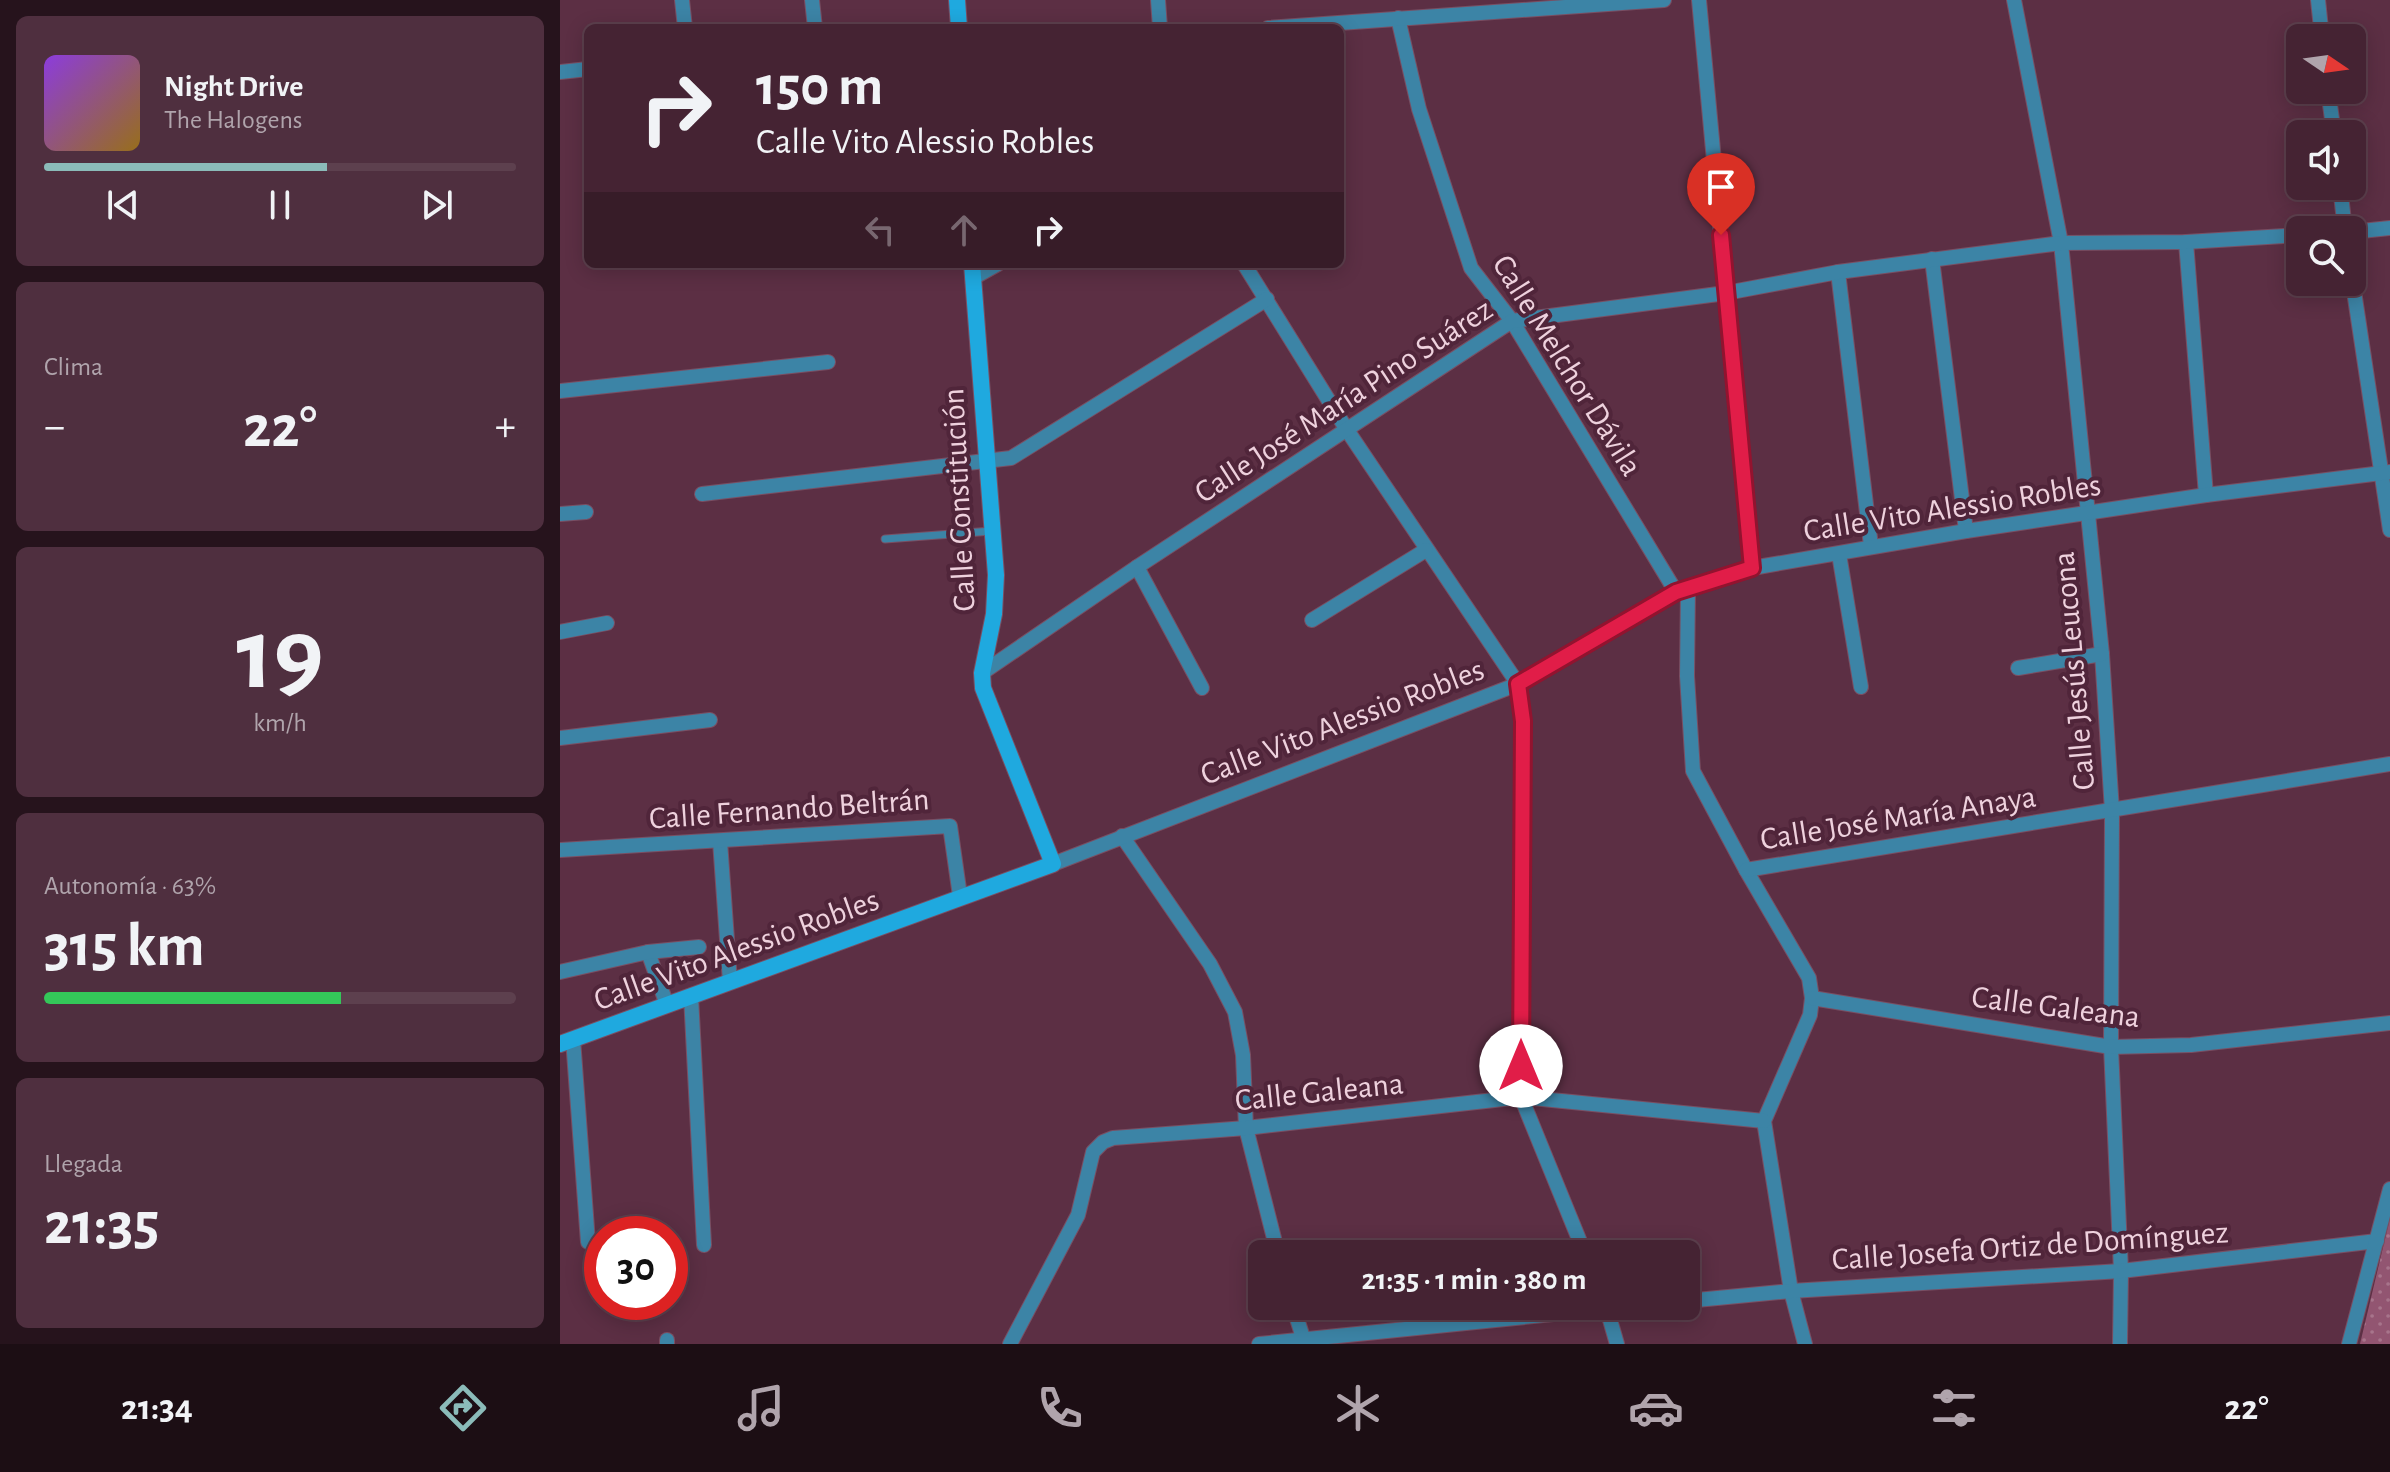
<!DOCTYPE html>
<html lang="es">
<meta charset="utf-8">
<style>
body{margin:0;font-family:"Alegreya Sans",sans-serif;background:#4f2f3f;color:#f1f3f6;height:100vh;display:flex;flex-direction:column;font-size:30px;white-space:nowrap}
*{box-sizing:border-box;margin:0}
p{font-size:26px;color:#b0a4ac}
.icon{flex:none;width:44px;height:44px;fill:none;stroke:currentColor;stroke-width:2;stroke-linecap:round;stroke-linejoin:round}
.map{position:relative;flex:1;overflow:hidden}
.details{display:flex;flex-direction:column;gap:16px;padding:16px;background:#26131c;width:560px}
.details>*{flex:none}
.hud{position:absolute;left:24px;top:24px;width:760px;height:244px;border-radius:12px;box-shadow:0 4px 20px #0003,0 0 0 2px #5d404e;background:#452333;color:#f1f3f6;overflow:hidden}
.needle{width:52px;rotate:103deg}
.controls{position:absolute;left:1726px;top:24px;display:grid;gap:16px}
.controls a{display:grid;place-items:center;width:80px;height:80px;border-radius:12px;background:#452333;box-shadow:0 4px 20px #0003,0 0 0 2px #5d404e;font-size:40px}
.speed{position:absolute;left:24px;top:1216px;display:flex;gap:16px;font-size:40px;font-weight:700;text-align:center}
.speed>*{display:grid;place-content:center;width:104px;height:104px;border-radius:50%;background:#452333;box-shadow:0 4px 20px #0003,0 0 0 2px #5d404e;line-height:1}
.speed .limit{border:12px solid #d22;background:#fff;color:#111}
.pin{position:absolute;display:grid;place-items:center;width:68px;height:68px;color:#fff;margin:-82px -34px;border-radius:50% 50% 50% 0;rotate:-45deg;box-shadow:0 0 8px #0007}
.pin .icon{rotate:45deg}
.me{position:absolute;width:88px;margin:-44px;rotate:0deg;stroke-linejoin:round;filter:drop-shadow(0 0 6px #0008)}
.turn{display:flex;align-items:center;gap:28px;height:168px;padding:0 40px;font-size:36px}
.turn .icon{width:104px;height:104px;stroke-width:2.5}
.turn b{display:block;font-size:56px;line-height:68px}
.lanes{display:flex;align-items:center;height:76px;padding:0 40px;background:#0003;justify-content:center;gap:40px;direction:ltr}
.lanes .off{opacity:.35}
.big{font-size:60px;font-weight:700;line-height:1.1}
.details .card{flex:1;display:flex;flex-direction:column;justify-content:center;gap:12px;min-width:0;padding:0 28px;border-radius:12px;background:#4f2f3f}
.details .dial{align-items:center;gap:0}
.dial b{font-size:104px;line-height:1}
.song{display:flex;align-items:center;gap:24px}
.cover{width:96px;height:96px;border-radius:12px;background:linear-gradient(135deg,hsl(270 70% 55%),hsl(40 70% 35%))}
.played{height:8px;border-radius:4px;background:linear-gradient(90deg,#8bbbb9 60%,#5d404e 60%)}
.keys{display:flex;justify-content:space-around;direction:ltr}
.heat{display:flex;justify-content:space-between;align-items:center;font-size:44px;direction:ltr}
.charge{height:12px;border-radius:6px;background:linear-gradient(90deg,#34c759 63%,#5d404e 0)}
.trip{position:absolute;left:688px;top:1240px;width:452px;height:80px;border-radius:12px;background:#452333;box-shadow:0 4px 20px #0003,0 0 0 2px #5d404e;font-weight:700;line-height:80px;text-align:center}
.tabs{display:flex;height:128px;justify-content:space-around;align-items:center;background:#1c0e14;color:#b0a4ac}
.tabs .icon{width:56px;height:56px}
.tabs .active{color:#8bbbb9}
.tabs b{font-size:36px;color:#f1f3f6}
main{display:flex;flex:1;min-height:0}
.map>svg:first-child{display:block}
.park{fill:url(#park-dots)}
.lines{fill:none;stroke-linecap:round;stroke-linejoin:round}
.lane-casing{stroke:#794f63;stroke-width:9}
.street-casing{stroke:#794f63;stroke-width:16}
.secondary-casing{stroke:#794f63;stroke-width:18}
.lane{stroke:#3c84a6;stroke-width:7}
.street{stroke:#3c84a6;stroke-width:14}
.secondary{stroke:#1fa9df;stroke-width:16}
.route-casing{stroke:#92132f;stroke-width:20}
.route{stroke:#e11d48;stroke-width:14}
.labels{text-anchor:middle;stroke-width:8;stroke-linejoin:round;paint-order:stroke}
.street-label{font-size:32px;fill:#eed1dd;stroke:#50253a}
</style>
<main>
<section class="details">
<div class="card">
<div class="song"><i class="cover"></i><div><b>Night Drive</b><p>The Halogens</p></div></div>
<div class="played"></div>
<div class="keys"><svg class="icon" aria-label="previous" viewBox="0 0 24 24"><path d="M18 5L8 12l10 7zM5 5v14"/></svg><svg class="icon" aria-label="pause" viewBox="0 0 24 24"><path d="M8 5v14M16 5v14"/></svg><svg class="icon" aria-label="next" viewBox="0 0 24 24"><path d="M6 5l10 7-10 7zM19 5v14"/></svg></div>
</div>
<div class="card"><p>Clima</p>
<div class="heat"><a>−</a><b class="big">22°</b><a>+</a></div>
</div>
<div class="card dial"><b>19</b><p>km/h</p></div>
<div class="card"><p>Autonomía · 63%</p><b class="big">315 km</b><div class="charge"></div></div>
<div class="card"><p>Llegada</p><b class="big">21:35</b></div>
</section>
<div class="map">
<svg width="1830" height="1344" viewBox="0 0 1830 1344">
<defs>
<pattern id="park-dots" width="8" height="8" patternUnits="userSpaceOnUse" patternTransform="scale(2)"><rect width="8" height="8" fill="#925571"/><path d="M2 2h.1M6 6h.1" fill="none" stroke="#a7748b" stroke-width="1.8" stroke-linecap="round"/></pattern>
</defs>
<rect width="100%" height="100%" fill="#5c2f44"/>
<!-- park -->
<path class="park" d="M1830 1218V1344H1800Z"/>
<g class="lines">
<!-- lane casing -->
<g class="lane-casing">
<path id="lane" d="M325 539 432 531"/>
</g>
<!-- street casing -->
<g class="street-casing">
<g id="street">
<path d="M122 0 125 28"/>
<path d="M252 0 255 28"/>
<path d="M598 0 600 28"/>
<path d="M1139 0 1192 568"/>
<path d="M1454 0 1501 243 1542 654 1552 811 1551 1047 1561 1271 1560 1344"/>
<path d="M1758 0 1762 38"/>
<path d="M838 18 859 109 911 268 952 321 1116 592"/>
<path d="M708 28 1104 0"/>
<path d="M0 72 28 69"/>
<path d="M1768 90 1774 134"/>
<path d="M1780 186 1785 230"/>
<path d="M1792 232 1830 228"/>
<path d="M1626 242 1646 495"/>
<path d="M1372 259 1406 531"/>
<path d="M684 264 787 430 958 684 963 721 961 1097 1025 1254"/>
<path d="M1278 272 1311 546"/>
<path d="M413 278 438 264"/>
<path d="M1792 278 1830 530"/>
<path d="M0 391 268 362"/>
<path d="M142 494 451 458 707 299"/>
<path d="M0 514 26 512"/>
<path d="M1279 554 1301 687"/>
<path d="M577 567 642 688"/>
<path d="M1128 588 1127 676 1133 771 1186 870 1249 978 1252 998 1250 1015 1204 1121 1231 1291 1245 1344"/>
<path d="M752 620 866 550"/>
<path d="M0 632 47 623"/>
<path d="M1458 668 1542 654"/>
<path d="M422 673 577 567 952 321 1166 293 1278 272 1501 243 1626 242 1740 235"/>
<path d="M0 738 150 720"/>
<path d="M562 836 650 964 675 1012 683 1055 686 1128 718 1254"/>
<path d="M160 841 170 982"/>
<path d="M0 850 390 826 400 896"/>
<path d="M493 864 958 684 1116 592 1192 568 1406 531 1646 495 1830 472"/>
<path d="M1186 870 1830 764"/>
<path d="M88 952 107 1005"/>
<path d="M0 972 88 952 139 947"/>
<path d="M131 996 144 1245"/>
<path d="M1252 998 1551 1047 1631 1045 1830 1023"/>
<path d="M13 1039 28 1242"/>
<path d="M1126 1301 1231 1291 1561 1271 1817 1241"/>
<path d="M733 1306 745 1344"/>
<path d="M1046 1306 1057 1344"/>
<path d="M107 1340V1344"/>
<path d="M450 1344 518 1215 533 1152 543 1142 553 1138 686 1128 961 1097 1204 1121"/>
<path d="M699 1344 1073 1306"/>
<path d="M1789 1344 1830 1189"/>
</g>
</g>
<!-- secondary casing -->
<g class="secondary-casing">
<g id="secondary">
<path d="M397 0 399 28"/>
<path d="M0 1044 493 864 423 688 422 673 434 614 436 575 412 264"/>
</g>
</g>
<!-- lane -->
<use href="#lane" class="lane"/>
<!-- street -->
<use href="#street" class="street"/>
<!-- secondary -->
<use href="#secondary" class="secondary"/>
</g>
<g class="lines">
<!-- route casing -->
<g class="route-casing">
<path id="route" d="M961 1066 963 721 958 684 1116 592 1192 568 1161 235"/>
</g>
<!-- route -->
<use href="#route" class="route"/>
</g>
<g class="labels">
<!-- street labels -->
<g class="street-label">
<text transform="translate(1008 365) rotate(58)" y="11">Calle Melchor Dávila</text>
<text transform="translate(783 400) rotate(-33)" y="11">Calle José María Pino Suárez</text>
<text transform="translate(398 500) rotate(-93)" y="11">Calle Constitución</text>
<text transform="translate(1392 507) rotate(-9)" y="11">Calle Vito Alessio Robles</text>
<text transform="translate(1513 671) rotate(-95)" y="11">Calle Jesús Leucona</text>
<text transform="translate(782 721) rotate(-21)" y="11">Calle Vito Alessio Robles</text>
<text transform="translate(229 808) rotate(-4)" y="11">Calle Fernando Beltrán</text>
<text transform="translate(1338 817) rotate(-9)" y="11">Calle José María Anaya</text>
<text transform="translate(176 949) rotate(-20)" y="11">Calle Vito Alessio Robles</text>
<text transform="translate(1496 1006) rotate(7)" y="11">Calle Galeana</text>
<text transform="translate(759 1091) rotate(-6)" y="11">Calle Galeana</text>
<text transform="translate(1470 1245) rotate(-4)" y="11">Calle Josefa Ortiz de Domínguez</text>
</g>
</g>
</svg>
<div class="controls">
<a><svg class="needle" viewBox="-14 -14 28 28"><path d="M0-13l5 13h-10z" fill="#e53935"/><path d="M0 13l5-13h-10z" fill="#b0a4ac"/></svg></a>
<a><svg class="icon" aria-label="sound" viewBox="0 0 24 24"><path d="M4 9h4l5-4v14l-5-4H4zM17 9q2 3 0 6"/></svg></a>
<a><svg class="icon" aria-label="search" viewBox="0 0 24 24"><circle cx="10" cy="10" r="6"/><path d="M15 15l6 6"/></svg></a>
</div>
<div class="speed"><div class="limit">30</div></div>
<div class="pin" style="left:1161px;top:235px;background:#d93025"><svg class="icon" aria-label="arrive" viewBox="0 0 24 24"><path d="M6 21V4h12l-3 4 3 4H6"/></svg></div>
<svg class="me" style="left:961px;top:1066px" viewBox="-20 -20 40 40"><circle r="19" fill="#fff"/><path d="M0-13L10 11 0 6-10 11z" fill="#e11d48"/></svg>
<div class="trip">21:35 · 1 min · 380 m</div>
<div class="hud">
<div class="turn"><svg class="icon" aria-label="right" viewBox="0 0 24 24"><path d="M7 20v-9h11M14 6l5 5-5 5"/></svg><div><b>150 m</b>Calle Vito Alessio Robles</div></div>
<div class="lanes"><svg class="icon off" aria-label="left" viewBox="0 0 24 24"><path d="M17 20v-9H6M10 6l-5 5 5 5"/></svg><svg class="icon off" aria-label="ahead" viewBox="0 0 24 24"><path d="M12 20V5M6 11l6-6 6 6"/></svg><svg class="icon" aria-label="right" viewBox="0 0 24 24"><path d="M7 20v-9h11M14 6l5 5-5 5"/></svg></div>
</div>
</div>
</main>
<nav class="tabs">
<b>21:34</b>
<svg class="icon active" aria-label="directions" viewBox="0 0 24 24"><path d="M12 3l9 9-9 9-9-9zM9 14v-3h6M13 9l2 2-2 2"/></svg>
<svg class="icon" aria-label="music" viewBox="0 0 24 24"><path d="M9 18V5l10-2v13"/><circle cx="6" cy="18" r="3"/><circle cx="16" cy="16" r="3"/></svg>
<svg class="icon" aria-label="phone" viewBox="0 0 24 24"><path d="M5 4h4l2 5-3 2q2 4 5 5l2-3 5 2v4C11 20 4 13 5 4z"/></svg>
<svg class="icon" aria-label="climate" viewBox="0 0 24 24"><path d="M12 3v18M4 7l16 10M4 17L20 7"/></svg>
<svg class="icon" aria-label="car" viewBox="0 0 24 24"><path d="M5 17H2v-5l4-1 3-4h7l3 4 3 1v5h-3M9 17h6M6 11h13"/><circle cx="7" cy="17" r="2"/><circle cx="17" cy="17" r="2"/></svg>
<svg class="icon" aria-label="filters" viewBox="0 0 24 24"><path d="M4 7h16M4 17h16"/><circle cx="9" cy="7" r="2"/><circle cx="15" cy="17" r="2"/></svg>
<b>22°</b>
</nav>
